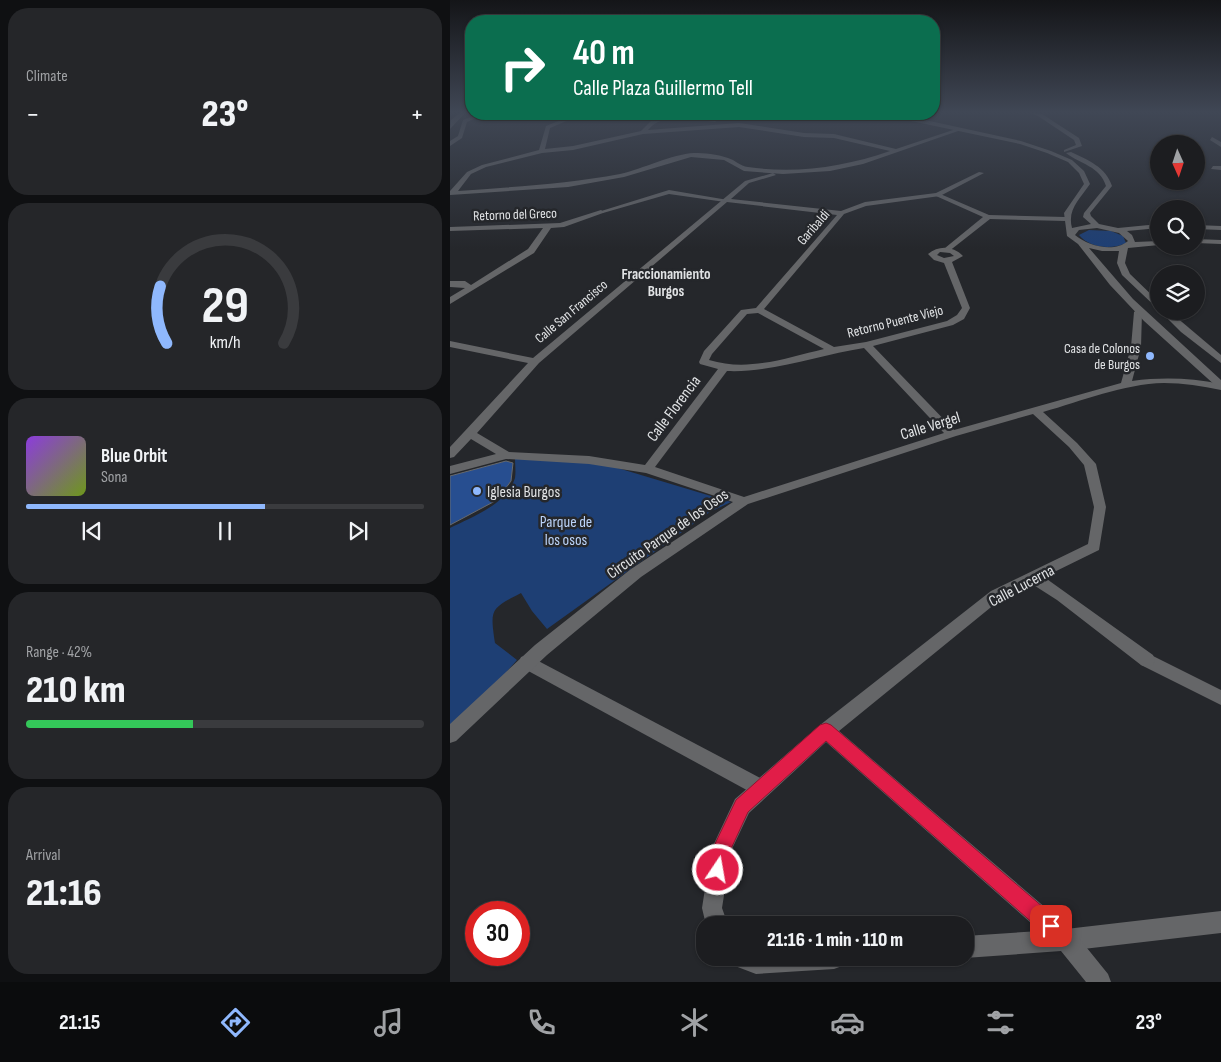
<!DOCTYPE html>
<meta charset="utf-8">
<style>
body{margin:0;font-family:"Sofia Sans Condensed",sans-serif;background:#252629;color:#f1f3f6;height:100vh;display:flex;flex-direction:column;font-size:19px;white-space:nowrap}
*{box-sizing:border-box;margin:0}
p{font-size:16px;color:#a0a2a5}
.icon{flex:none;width:28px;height:28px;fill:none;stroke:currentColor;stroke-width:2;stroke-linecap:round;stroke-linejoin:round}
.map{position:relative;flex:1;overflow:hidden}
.sheet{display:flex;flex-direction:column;gap:8px;padding:8px;background:#0f1012;width:450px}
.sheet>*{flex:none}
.guide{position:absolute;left:15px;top:15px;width:475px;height:105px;border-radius:20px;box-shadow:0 1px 4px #0004,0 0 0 1px #3a3b3e;background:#0b6e4f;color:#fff;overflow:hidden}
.needle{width:32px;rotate:177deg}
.fabs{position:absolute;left:700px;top:135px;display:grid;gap:10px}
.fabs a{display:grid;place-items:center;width:55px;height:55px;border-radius:50%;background:#1c1d20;box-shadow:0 1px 4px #0004,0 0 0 1px #3a3b3e;font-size:25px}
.speed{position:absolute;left:15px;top:901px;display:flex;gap:10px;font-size:25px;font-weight:700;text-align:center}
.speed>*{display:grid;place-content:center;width:65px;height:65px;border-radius:50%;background:#1c1d20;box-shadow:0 1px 4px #0004,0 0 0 1px #3a3b3e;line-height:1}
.speed .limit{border:8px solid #d22;background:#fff;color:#111}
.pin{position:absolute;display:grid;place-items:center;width:42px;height:42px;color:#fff;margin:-21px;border-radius:10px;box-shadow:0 2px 8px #0006}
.me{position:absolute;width:55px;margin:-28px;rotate:12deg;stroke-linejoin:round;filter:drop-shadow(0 0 4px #0008)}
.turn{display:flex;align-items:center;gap:18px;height:105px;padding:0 25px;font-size:22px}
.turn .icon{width:65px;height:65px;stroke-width:2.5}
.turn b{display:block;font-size:35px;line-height:42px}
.big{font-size:38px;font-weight:800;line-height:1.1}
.sheet .widget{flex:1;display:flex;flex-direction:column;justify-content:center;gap:8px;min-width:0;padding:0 18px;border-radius:20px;background:#252629}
.sheet .dial{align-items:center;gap:0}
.dial svg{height:130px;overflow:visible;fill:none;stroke:#3a3b3e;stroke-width:7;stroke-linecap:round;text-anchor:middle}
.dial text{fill:#f1f3f6;stroke:none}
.song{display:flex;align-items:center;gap:15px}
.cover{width:60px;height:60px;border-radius:8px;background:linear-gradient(135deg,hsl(270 70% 55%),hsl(80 70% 35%))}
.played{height:5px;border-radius:2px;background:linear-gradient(90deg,#8fb8fd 60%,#3a3b3e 60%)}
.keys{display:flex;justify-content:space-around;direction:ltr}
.heat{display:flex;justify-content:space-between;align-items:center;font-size:28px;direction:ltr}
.charge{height:8px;border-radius:4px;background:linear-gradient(90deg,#34c759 42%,#3a3b3e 0)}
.trip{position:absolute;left:246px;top:916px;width:278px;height:50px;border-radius:20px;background:#1c1d20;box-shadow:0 1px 4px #0004,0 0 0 1px #3a3b3e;font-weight:800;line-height:50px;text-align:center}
.tabs{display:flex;height:80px;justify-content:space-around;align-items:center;background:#0b0c0d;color:#a0a2a5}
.tabs .icon{width:35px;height:35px}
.tabs .current{color:#8fb8fd}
.tabs b{font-size:22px;color:#f1f3f6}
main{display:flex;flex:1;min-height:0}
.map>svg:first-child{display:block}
.green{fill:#1e3f74}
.building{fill:#274e90;stroke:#676a6e}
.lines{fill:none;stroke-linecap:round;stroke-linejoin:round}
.pedestrian{fill:#656668;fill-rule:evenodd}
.minor{fill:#656668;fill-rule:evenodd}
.tertiary{fill:#656668;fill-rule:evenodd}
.route{fill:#e11d48;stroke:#92132f}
.poi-dot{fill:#8fb8fd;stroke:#25272b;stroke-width:2}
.labels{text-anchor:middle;stroke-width:5;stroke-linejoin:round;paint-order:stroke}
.far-street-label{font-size:14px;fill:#e1e3e5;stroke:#25272b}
.far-poi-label{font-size:14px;fill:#e1e3e5;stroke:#25272b;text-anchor:end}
.far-neighbourhood-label{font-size:15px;font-weight:bold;fill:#e1e3e5;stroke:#25272b}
.street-label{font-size:16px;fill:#e1e3e5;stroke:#25272b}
.poi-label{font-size:16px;fill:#e1e3e5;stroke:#25272b;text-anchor:start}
.park-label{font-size:16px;fill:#bcd4fa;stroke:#25272b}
</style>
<main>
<section class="sheet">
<div class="widget"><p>Climate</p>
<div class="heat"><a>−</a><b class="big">23°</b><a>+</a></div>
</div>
<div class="widget dial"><svg viewBox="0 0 100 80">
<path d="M14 69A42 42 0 1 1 86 69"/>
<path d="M14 69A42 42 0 0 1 10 34" stroke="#8fb8fd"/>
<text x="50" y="56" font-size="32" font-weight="700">29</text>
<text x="50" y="72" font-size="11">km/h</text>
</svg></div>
<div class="widget">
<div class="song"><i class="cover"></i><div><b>Blue Orbit</b><p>Sona</p></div></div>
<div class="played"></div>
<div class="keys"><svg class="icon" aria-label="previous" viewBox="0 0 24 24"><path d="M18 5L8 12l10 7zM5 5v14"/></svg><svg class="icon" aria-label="pause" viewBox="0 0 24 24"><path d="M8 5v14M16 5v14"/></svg><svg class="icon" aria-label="next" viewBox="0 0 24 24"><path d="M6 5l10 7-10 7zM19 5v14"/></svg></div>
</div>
<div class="widget"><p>Range · 42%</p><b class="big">210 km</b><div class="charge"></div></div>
<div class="widget"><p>Arrival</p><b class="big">21:16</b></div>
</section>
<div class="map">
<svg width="771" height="982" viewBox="0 0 771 982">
<rect width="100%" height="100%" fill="#25272b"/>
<!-- green -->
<g class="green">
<path d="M639 230 661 231 673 236 676 243C662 250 639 248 629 235Z"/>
<path d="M65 458 151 463 281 502 260 512 97 629 82 611 71 593C40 609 40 609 45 643L67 660 15 719 0 732V528C22 517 57 504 65 478 66 472 65 464 65 458Z"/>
</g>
<!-- building -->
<path class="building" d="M56 461 63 463 61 481 47 500 0 525V476Z"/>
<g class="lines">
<!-- pedestrian -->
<g class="pedestrian">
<path d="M219 190 278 200 275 202 219 194 153 213 148 212Z"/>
<path d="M488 193 539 215 615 217 619 219 615 221 540 219 498 252H495V248L533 217 486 196 485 195Z"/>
<path d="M697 653 771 690V705L691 665 689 660 691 655Z"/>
<path d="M77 655 318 782 320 788 318 794 311 797 304 794 71 667 69 662 71 657Z"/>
<path d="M771 911V933L616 951 608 948 605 940 608 932 616 929Z"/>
</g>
<!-- minor -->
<g class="minor">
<path d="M578 112 592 114 629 138 632 146 614 152V150L626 145 624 140 588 116Z"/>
<path d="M126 114H133L100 128 95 149 123 146 191 131 201 121 217 116H243L268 120 265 122C243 120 214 111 198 130L289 123 354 133 384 134 446 149 506 129 511 130 413 164 380 171 333 174 294 171 274 160 241 157 174 177 118 187 0 195V191L17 172 32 165 89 150 96 126ZM289 127 354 137 384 138 440 151C394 167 346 174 298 167 290 166 285 160 278 158 267 154 254 153 244 153 222 154 193 169 170 174 117 184 62 187 8 191L21 174 36 167 92 153 123 150 193 134Z"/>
<path d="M762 137 771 142V147L760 140Z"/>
<path d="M763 166H771V170L761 169Z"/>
<path d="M529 172 534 173 490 196 416 206 394 214 314 309 384 347 416 342 497 321 507 315 512 308 494 263 484 260 478 254C489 245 503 246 513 256L502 262 520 308 514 319 503 325 423 346 504 430 671 383 681 347 684 312 688 309 692 312 691 347 682 381C713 377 740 378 771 384V390C752 386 733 383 714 383 673 384 632 401 593 412L627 443 646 464 656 507 649 550 594 577 703 655 705 660 703 665 697 667 691 665 607 600 582 584 551 599 389 731 624 932 658 974 661 982H636L611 951 515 958H514L515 936 590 931 376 742 299 813 281 851 272 908 278 925H256L252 908 261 850 285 799 370 725 541 591 638 544 644 507 634 465 619 447 583 414 506 436 298 504 191 577 97 655 6 741 0 743V724L85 645 181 569 283 502 196 473 139 464 56 459 0 474V466L46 454 21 439 4 457 0 458V447L78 363 0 347V341L83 358 295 181 323 173 326 175 299 183 281 199 391 211 415 202 486 193ZM277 202 387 215 306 308 291 310 254 351 249 362 250 364 268 369 195 465 139 456 59 452 27 433 89 363ZM490 252 500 253 504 256 494 258 487 255ZM308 313 374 349C336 358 298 372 259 360L262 354 297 314ZM414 348 494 433 294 497 205 467 277 371C321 373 369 355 414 348Z"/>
<path d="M151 210 154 212 153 213 114 227 101 228 84 253 0 304V297L15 288 0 287V281H15L21 285 78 249 93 228 0 231V227L110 223Z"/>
<path d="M282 958H395L392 966 384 969 306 974 285 966Z"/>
</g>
<!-- tertiary -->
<g class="tertiary">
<path d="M11 112H16L0 129 1 120Z"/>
<path d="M28 114H35L17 122 12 138 0 146V141L8 136 13 120Z"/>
<path d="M421 114 466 118 571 141 601 151 622 160 634 171 640 184C630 199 617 209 622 228L641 224 633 217 634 213 656 186C650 166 630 164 616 153L621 152C638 160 656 167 662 186L640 213 641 216 649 224 668 228 709 224V228L677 231 682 235 685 242 709 241V245L678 248 675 263 680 274 709 302V310L672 275 667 263 669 251H652L639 248 683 299 771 380V388L767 387 694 321 660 285 628 244 617 236 614 213 634 184 629 173 618 162 597 153 570 144 466 122ZM647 228 669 233 678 241C664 253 638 246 625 235L629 230Z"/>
<path d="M746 225 771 226V230L746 229Z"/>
<path d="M746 239 771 240V244L746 243Z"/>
<path d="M710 311H719L771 355V363L731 332Z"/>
</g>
</g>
<!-- sky -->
<linearGradient id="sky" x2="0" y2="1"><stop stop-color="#141518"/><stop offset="0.45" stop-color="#404755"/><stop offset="1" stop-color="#404755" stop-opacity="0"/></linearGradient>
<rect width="771" height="249" fill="url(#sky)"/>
<!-- route -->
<path class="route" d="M376 723 381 725 608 920 611 926 608 933 601 936 594 933 376 741 298 812 280 851 275 876 268 879 262 876 259 870 262 850 286 800 370 725Z"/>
<!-- markers -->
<g class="poi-dot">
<circle cx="700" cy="356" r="5"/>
<circle cx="27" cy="491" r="5"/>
</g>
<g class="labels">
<!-- far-street labels -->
<g class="far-street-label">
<text transform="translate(65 214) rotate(-2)" y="5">Retorno del Greco</text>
<text transform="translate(363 227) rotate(-49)" y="5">Garibaldi</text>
<text transform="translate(121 311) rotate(-40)" y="5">Calle San Francisco</text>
<text transform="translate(445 321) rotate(-14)" y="5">Retorno Puente Viejo</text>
</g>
<!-- far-poi labels -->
<g class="far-poi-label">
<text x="690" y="353">Casa de Colonos<tspan x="690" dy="16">de Burgos</tspan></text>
</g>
<!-- far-neighbourhood labels -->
<g class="far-neighbourhood-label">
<text x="216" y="279">Fraccionamiento<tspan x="216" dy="17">Burgos</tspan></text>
</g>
<!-- street labels -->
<g class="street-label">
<text transform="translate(223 408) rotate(-53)" y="6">Calle Florencia</text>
<text transform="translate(480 425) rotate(-17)" y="6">Calle Vergel</text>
<text transform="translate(217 533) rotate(-35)" y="6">Circuito Parque de los Osos</text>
<text transform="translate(571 585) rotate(-28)" y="6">Calle Lucerna</text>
</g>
<!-- poi labels -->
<g class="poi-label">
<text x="37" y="497">Iglesia Burgos</text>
</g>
<!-- park labels -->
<g class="park-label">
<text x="116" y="527">Parque de<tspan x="116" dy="18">los osos</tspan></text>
</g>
</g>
</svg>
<div class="fabs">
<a><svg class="needle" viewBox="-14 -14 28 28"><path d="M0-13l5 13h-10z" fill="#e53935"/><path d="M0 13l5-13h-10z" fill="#a0a2a5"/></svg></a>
<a><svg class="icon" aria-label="search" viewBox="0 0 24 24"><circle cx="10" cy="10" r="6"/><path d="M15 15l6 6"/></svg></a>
<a><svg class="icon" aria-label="layers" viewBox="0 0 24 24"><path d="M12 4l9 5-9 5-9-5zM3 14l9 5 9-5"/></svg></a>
</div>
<div class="speed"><div class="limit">30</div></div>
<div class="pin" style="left:601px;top:926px;background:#d93025"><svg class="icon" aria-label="arrive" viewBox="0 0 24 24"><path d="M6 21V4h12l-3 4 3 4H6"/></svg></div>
<svg class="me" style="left:268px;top:870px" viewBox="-20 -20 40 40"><circle r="17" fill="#e11d48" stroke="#fff" stroke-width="3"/><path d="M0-11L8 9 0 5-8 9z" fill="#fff"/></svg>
<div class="trip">21:16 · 1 min · 110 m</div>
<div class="guide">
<div class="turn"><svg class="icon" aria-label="right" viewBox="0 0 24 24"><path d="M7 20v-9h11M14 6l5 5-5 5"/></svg><div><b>40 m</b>Calle Plaza Guillermo Tell</div></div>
</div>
</div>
</main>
<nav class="tabs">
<b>21:15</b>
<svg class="icon current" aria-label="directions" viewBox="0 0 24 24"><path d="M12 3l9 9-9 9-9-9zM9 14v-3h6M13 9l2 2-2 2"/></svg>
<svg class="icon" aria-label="music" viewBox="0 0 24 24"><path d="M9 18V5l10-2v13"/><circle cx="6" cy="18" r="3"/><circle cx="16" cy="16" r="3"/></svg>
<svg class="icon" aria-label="phone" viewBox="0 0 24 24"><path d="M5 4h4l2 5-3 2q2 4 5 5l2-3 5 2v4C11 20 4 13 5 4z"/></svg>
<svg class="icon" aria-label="climate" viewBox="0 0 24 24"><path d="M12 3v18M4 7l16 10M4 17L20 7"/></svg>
<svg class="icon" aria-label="car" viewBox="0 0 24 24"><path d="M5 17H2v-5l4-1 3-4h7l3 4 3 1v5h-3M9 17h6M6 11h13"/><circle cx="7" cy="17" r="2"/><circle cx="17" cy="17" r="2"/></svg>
<svg class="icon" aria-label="filters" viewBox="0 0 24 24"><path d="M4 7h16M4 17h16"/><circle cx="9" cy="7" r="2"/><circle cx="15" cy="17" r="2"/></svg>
<b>23°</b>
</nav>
